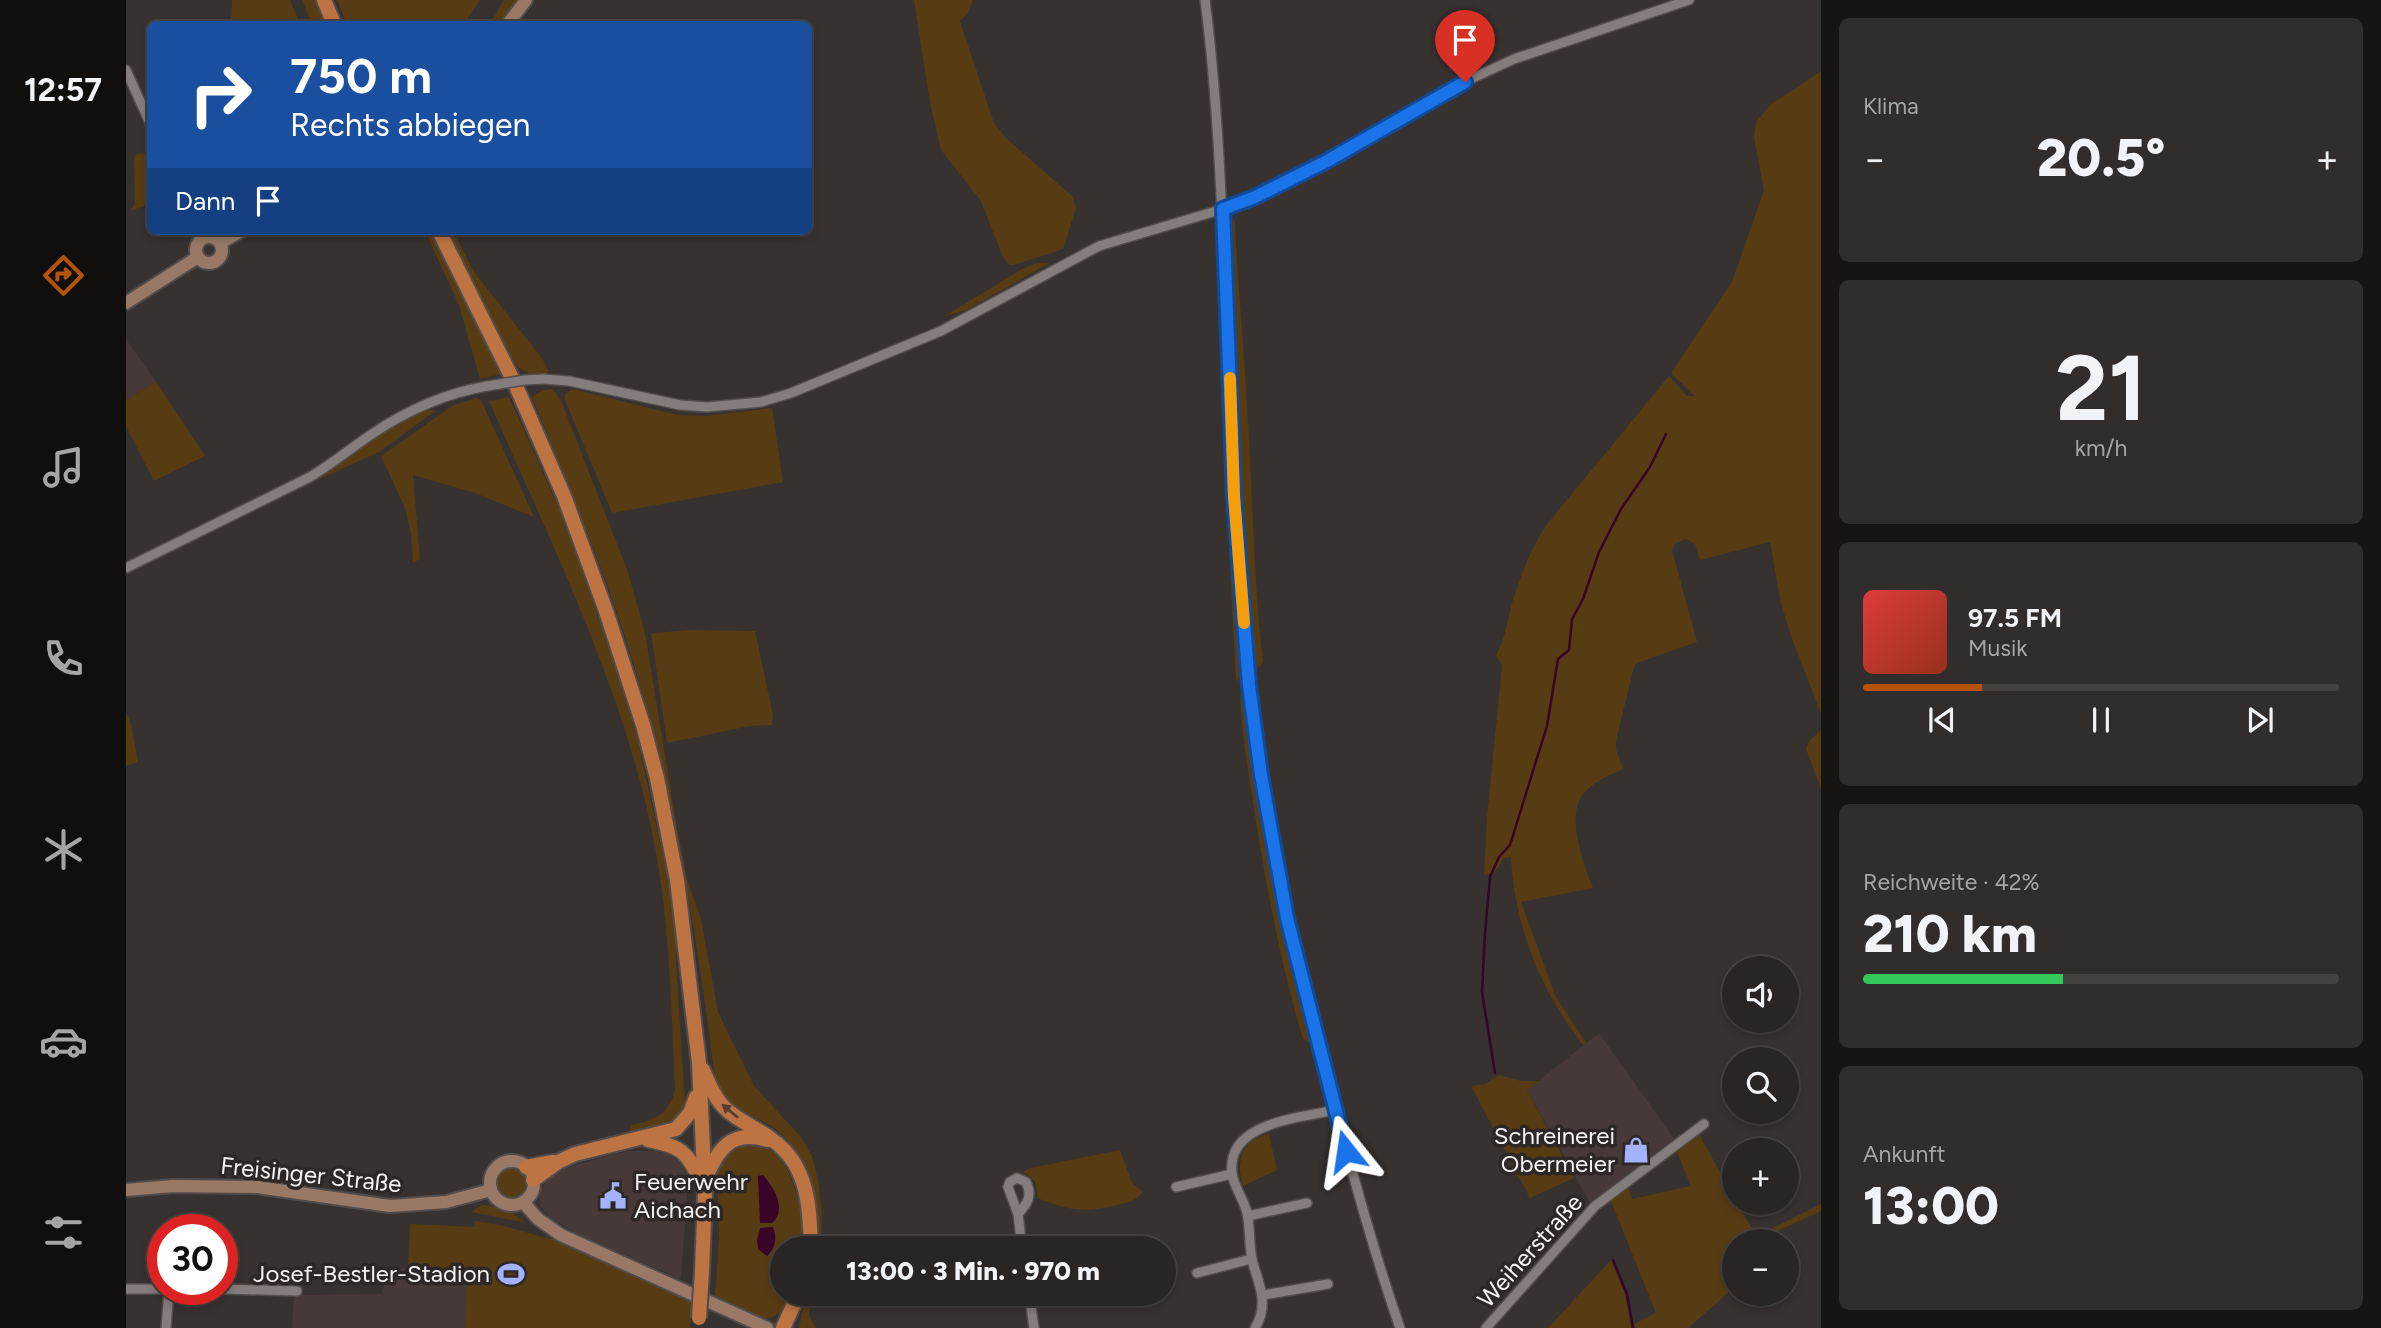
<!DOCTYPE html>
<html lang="de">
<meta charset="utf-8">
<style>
body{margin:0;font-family:Figtree,sans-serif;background:#312d2c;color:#f1f3f6;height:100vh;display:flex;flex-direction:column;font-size:26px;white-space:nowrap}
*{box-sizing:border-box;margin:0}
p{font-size:23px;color:#a5a5a6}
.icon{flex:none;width:38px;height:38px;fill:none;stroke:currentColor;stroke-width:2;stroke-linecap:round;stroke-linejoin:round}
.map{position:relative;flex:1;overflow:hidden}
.details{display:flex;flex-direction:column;gap:18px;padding:18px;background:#171414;width:560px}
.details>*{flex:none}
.top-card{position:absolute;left:21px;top:21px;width:665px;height:214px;border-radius:10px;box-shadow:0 4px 10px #0003,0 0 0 2px #454241;background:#1a4fa0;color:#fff;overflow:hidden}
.tools{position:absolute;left:1596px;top:956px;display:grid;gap:14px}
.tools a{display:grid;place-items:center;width:77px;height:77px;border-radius:50%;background:#292524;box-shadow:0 4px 10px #0003,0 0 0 2px #454241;font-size:35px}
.speed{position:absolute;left:21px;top:1214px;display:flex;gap:14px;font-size:35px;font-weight:700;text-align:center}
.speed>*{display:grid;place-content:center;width:91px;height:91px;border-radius:50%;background:#292524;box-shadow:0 4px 10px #0003,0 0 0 2px #454241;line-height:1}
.speed .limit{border:10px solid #d22;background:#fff;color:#111}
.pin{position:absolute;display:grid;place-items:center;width:60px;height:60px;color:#fff;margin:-72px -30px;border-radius:50% 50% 50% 0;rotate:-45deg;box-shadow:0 0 7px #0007}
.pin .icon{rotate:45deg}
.me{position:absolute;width:77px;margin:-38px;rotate:345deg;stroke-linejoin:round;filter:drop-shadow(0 0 5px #0008)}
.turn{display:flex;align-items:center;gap:24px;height:147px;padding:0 28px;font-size:32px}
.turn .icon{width:91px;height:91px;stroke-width:2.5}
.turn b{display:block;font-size:49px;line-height:60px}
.then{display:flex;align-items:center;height:66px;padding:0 28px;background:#0003;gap:14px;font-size:26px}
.big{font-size:52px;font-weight:800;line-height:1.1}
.details .tile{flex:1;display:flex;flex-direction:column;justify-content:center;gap:10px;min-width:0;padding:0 24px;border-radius:10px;background:#312d2c}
.details .dial{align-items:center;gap:0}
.dial b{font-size:91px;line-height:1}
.song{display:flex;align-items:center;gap:21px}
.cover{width:84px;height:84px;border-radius:10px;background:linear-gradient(135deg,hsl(0 70% 55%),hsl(10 70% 35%))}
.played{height:7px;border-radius:4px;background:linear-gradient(90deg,#b45309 25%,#454241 25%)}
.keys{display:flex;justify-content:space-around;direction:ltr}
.heat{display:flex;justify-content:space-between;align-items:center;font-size:38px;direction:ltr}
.charge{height:10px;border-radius:5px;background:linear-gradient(90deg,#34c759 42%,#454241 0)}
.trip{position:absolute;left:644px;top:1236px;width:406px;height:70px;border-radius:35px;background:#292524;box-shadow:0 4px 10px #0003,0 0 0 2px #454241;font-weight:800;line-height:70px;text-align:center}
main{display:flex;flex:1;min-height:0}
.tabs{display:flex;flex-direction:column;width:126px;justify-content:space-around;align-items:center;background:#100f0e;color:#a5a5a6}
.tabs .icon{width:49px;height:49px}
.tabs .on{color:#b45309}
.tabs b{font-size:32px;color:#f1f3f6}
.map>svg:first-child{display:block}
.built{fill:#463937}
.green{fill:#573c13}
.water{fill:#380428}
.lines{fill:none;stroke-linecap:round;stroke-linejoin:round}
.stream{stroke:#380428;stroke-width:2.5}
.minor-casing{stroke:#524d4c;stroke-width:12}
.secondary-casing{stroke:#524d4c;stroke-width:16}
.trunk-casing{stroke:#524d4c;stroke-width:18}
.minor{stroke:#847d7c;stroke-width:9}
.secondary{stroke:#997966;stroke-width:12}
.trunk{stroke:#bd7442;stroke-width:14}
.minor-bridge-casing{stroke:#524d4c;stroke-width:12;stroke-linecap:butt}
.trunk-bridge-casing{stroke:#524d4c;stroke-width:18;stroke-linecap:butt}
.minor-bridge{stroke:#847d7c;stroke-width:9}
.trunk-bridge{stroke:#bd7442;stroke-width:14}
.oneway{fill:#583e2e}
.route-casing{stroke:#114b97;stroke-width:18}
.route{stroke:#1a73e8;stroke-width:12}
.slow{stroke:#f59e0b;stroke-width:12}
.labels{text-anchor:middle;stroke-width:7;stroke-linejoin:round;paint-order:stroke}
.poi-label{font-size:24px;fill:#f6f2f2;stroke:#2d2726;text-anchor:end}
.street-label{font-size:24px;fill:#f6f2f2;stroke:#2d2726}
</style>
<main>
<nav class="tabs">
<b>12:57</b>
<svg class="icon on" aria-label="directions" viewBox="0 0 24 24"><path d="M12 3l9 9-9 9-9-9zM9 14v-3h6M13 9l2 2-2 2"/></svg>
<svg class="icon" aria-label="music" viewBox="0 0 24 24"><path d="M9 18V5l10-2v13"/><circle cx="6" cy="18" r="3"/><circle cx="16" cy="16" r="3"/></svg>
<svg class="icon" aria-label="phone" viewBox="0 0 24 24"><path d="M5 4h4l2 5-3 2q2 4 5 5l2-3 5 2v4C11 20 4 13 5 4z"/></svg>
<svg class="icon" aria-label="climate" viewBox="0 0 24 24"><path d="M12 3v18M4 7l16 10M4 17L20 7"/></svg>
<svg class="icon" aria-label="car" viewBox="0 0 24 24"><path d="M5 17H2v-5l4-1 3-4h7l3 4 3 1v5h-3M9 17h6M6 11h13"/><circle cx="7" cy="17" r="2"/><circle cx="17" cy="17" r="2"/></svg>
<svg class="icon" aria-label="filters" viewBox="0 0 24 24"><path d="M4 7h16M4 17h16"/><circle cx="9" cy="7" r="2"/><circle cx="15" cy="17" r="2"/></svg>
</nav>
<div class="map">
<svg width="1695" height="1328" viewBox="0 0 1695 1328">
<rect width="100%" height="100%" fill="#373130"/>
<!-- built -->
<g class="built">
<path d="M0 339 30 382 0 400Z"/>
<path d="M1473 1033 1548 1138 1464 1203 1401 1090Z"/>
<path d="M501 1151H527L543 1154 556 1165 562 1183 555 1279 452 1234 425 1218 414 1206 413 1193 424 1176 449 1165Z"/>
<path d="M261 1268 341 1271 339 1328H166L168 1295 256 1294Z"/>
</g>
<!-- green -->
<g class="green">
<path d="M106 0H164L174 24H145L139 18 134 24H105Z"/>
<path d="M176 0H191L202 24H186Z"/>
<path d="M211 0H354L338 24H221Z"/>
<path d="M378 0H395L376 24H364Z"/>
<path d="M788 0H847L842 13 834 21 868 123 880 138 947 197 950 208 937 249 888 265H883L876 255 855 201 815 150 804 103Z"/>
<path d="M1695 71V714L1664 633 1655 603 1644 542 1574 560 1569 544 1560 539 1550 543 1546 550 1571 642 1511 663 1508 666 1490 741V749L1497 769C1482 776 1464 783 1455 797 1441 819 1458 866 1467 888L1395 902 1429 995 1460 1043 1457 1045C1415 991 1388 926 1385 857L1378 858 1369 872 1358 875 1361 818 1376 665 1370 655C1380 638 1381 621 1386 603 1395 575 1405 547 1422 523L1543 376 1561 396H1569L1545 373 1606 282 1638 190 1628 138 1630 122 1644 105Z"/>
<path d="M24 153V204L4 211 9 204 8 158 11 154Z"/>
<path d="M1109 219C1111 281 1118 344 1121 406 1127 493 1127 577 1137 662L1127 673 1119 592 1101 226Z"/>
<path d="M299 231H306L313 245 375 374 354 379 333 305Z"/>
<path d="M320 231H327L348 272 416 358 423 372C412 378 401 373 391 367Z"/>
<path d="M911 263H924L840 310 817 317 896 269Z"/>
<path d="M1098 366 1101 389 1119 675 1110 681 1097 433Z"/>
<path d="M30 382 79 456 28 481 0 426V400Z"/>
<path d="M426 389 434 398 502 572 519 633 551 828 561 879 575 919 592 1012 628 1086 674 1136 686 1156 692 1180 696 1213 695 1248H690C691 1231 690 1199 685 1183 681 1169 662 1137 650 1129 622 1110 607 1115 589 1080 572 940 549 800 508 665 480 573 442 485 406 397L417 390Z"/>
<path d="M446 389 552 415 580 416 646 408 657 482 486 513 439 400V394Z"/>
<path d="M383 397 435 513 482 644 512 741 545 893 550 930V963L559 1102C550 1132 530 1129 504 1131L505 1125C529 1120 543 1115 549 1090 545 1008 544 927 529 847 500 692 425 544 363 401Z"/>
<path d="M350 398 355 400 408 517 349 493 287 475 294 559 287 563 285 534 279 508 255 456 326 406Z"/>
<path d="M302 409 309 411 253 452 191 480 189 477 217 460 247 437Z"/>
<path d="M567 630 629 631 647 715 646 725 624 726 541 743 525 633Z"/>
<path d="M1114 693C1123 704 1126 759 1129 776 1142 866 1161 955 1184 1043L1177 1039C1155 966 1141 890 1129 815 1123 775 1115 734 1114 693Z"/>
<path d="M0 711 5 724 12 762 0 766Z"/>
<path d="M1695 730V789L1680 749 1683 741Z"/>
<path d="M1373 1075 1395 1081H1413L1401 1090 1448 1178 1404 1198 1345 1086 1359 1084Z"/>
<path d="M1143 1134 1151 1170 1117 1186C1109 1162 1116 1139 1143 1134Z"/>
<path d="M1573 1134 1608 1198V1202H1611L1633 1241H1608V1293H1629L1625 1304 1613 1300 1604 1291 1562 1328H1509L1508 1324 1530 1313 1485 1201 1502 1188 1506 1199 1565 1186 1551 1152Z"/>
<path d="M628 1143C633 1145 639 1147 644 1150 669 1165 679 1221 676 1248H656V1293H665C659 1307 652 1320 636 1318L589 1296 593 1240 591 1170 603 1150Z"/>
<path d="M994 1150 1006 1183 1017 1192C1008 1203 1000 1203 987 1206 956 1213 941 1210 911 1198 912 1185 909 1179 897 1172L905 1168Z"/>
<circle cx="386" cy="1183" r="16"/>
<path d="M1695 1204V1211L1645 1234 1643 1230Z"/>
<path d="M356 1205C374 1206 385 1211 400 1223L345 1212Z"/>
<path d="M349 1221C380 1224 407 1236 436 1241L566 1302 564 1328H339L341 1271 282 1268 284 1224 349 1227Z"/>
<path d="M1485 1260 1499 1294 1505 1328H1422Z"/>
<path d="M680 1293H687L683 1315 690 1328H673Z"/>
</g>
<!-- water -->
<g class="water">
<path d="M637 1175C649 1189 661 1209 646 1223H634L632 1176Z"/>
<path d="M647 1227C651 1237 650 1248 641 1256L632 1249 631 1240 634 1228Z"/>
</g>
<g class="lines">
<!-- stream -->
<g class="stream">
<path d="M1369 1073 1356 992 1359 933 1364 877 1373 857 1384 845 1421 726 1432 659 1443 650 1446 619 1457 599 1473 552 1495 509 1524 467 1540 434"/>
<path d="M1487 1260 1501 1294 1507 1328"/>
</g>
<!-- minor casing -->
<g class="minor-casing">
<g id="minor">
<path d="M1079 0C1090 85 1094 171 1098 257 1105 399 1109 541 1123 683 1136 818 1167 950 1202 1081 1224 1164 1246 1247 1274 1328"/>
<path d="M0 70 24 123"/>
<path d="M75 231 78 238"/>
<path d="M417 379 443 381 554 405 581 407 635 402 665 393 815 331 973 246 1097 209 1129 197 1219 151 1323 89 1388 59 1563 0"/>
<path d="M0 568 184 477C206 464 225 448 246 434 280 411 321 393 361 386"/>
<path d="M1050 1187 1106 1174"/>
<path d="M892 1214C901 1204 907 1196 900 1182L891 1178 884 1182 882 1187 892 1214 896 1248"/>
<path d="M1122 1216 1181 1203"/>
<path d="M1071 1273 1125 1259"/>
<path d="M0 1289H37"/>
<path d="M96 1289 171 1291"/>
<path d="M903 1293 908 1328"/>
<path d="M1137 1295 1202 1284"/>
<path d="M802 1298 820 1293"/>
<path d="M904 1298 936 1293"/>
<path d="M40 1328 43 1290"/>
<path d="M1129 1328C1142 1307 1135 1288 1128 1267 1122 1249 1125 1231 1121 1213 1118 1199 1108 1188 1106 1173 1100 1122 1175 1118 1209 1110"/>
<path d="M1360 1328 1469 1206 1578 1124"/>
</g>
</g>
<!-- secondary casing -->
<g class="secondary-casing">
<g id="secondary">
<path d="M382 24 400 0"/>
<circle cx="83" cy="250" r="13"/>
<path d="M94 243 115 231"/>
<path d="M0 303 72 257"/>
<circle cx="386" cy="1183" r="22"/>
<path d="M0 1190 47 1186 131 1187 264 1206 320 1202 365 1190"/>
<path d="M397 1202 412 1219 435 1235 641 1328"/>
</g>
</g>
<!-- trunk casing -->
<g class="trunk-casing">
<g id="trunk">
<path d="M198 0 208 24"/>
<path d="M313 231 390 386 438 496 480 611 517 725 531 778 551 880 573 1063 579 1194 576 1271"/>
<path d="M577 1070C583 1084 590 1101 602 1111 620 1126 643 1133 659 1151 683 1176 684 1215 685 1248"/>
<path d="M522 1140C555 1146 562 1152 575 1183"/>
<path d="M400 1167 427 1162"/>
<path d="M579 1179C593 1149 604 1129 642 1140"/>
<path d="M407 1180 432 1162 449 1154 550 1129 564 1113 570 1097"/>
<path d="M657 1328 673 1293"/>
</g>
</g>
<!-- minor -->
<use href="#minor" class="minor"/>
<!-- secondary -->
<use href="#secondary" class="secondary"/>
<!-- trunk -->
<use href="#trunk" class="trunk"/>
<!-- minor-bridge casing -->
<g class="minor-bridge-casing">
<path id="minor-bridge" d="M361 386 399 380 417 379"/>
</g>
<!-- trunk-bridge casing -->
<g class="trunk-bridge-casing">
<path id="trunk-bridge" d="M573 1318 576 1271"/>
</g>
<!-- minor-bridge -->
<use href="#minor-bridge" class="minor-bridge"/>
<!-- trunk-bridge -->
<use href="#trunk-bridge" class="trunk-bridge"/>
</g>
<!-- one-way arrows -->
<defs><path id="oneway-solid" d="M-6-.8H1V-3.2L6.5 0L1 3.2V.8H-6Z" transform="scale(1.75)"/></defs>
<use class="oneway" href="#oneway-solid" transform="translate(604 1111) rotate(-140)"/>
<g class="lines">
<!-- route casing -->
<g class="route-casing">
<path id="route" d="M1220 1151 1161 918 1135 775 1123 685 1108 496 1097 209 1129 197 1201 161 1339 82"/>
</g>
<!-- route -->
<use href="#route" class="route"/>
<!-- slow -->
<path class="slow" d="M1104 378 1108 496 1118 623"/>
</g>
<!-- icons -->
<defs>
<g id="shop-bare" transform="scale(2.1)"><path d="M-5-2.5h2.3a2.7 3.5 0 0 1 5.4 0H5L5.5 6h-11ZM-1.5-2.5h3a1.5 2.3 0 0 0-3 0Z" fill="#a4b2fc" stroke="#2d2726" stroke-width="2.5" paint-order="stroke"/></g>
<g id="civic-bare" transform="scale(2.1)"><path d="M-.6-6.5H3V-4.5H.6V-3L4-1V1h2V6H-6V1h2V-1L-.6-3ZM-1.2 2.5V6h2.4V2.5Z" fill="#a4b2fc" stroke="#2d2726" stroke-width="2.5" paint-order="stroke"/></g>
<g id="stadium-bare" transform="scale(2.1)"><path d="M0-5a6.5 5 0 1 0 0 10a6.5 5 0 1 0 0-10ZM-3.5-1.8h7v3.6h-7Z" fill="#a4b2fc" stroke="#2d2726" stroke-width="2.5" paint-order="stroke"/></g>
</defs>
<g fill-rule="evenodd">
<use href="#shop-bare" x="1510" y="1150"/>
<use href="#civic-bare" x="487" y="1196"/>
<use href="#stadium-bare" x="385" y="1274"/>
</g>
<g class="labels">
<!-- poi labels -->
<g class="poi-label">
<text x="1489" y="1144">Schreinerei<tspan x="1489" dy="28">Obermeier</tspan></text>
<text x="508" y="1190" text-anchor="start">Feuerwehr<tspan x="508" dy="28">Aichach</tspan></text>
<text x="364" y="1282">Josef-Bestler-Stadion</text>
</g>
<!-- street labels -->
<g class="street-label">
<text transform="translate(185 1175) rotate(6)" y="8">Freisinger Straße</text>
<text transform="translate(1404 1251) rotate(-48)" y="8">Weiherstraße</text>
</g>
</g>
</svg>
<div class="tools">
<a><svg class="icon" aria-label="sound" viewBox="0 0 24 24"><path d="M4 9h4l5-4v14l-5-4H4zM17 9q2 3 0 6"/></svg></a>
<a><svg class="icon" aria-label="search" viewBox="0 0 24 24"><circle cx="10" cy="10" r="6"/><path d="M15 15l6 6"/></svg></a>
<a>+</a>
<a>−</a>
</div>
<div class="speed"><div class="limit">30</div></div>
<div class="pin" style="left:1339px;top:82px;background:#d93025"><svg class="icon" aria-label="arrive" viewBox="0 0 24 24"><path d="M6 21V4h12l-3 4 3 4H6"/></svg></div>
<svg class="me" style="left:1220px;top:1151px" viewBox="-20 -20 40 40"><path d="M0-17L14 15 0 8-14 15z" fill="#1a73e8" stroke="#fff" stroke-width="4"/></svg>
<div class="trip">13:00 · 3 Min. · 970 m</div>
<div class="top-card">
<div class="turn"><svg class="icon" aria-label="right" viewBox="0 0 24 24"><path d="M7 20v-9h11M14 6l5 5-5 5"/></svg><div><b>750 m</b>Rechts abbiegen</div></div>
<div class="then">Dann<svg class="icon" aria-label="arrive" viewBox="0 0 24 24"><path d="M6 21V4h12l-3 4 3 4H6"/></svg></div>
</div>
</div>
<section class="details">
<div class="tile"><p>Klima</p>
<div class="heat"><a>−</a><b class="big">20.5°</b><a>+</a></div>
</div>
<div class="tile dial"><b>21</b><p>km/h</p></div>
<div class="tile">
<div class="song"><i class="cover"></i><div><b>97.5 FM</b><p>Musik</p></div></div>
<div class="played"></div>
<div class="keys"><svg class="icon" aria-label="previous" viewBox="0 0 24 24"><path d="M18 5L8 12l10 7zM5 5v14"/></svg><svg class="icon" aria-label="pause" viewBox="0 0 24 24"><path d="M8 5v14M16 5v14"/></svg><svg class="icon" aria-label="next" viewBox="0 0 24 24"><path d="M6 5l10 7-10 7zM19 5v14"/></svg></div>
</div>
<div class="tile"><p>Reichweite · 42%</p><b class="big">210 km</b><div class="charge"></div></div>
<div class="tile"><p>Ankunft</p><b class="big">13:00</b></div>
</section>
</main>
